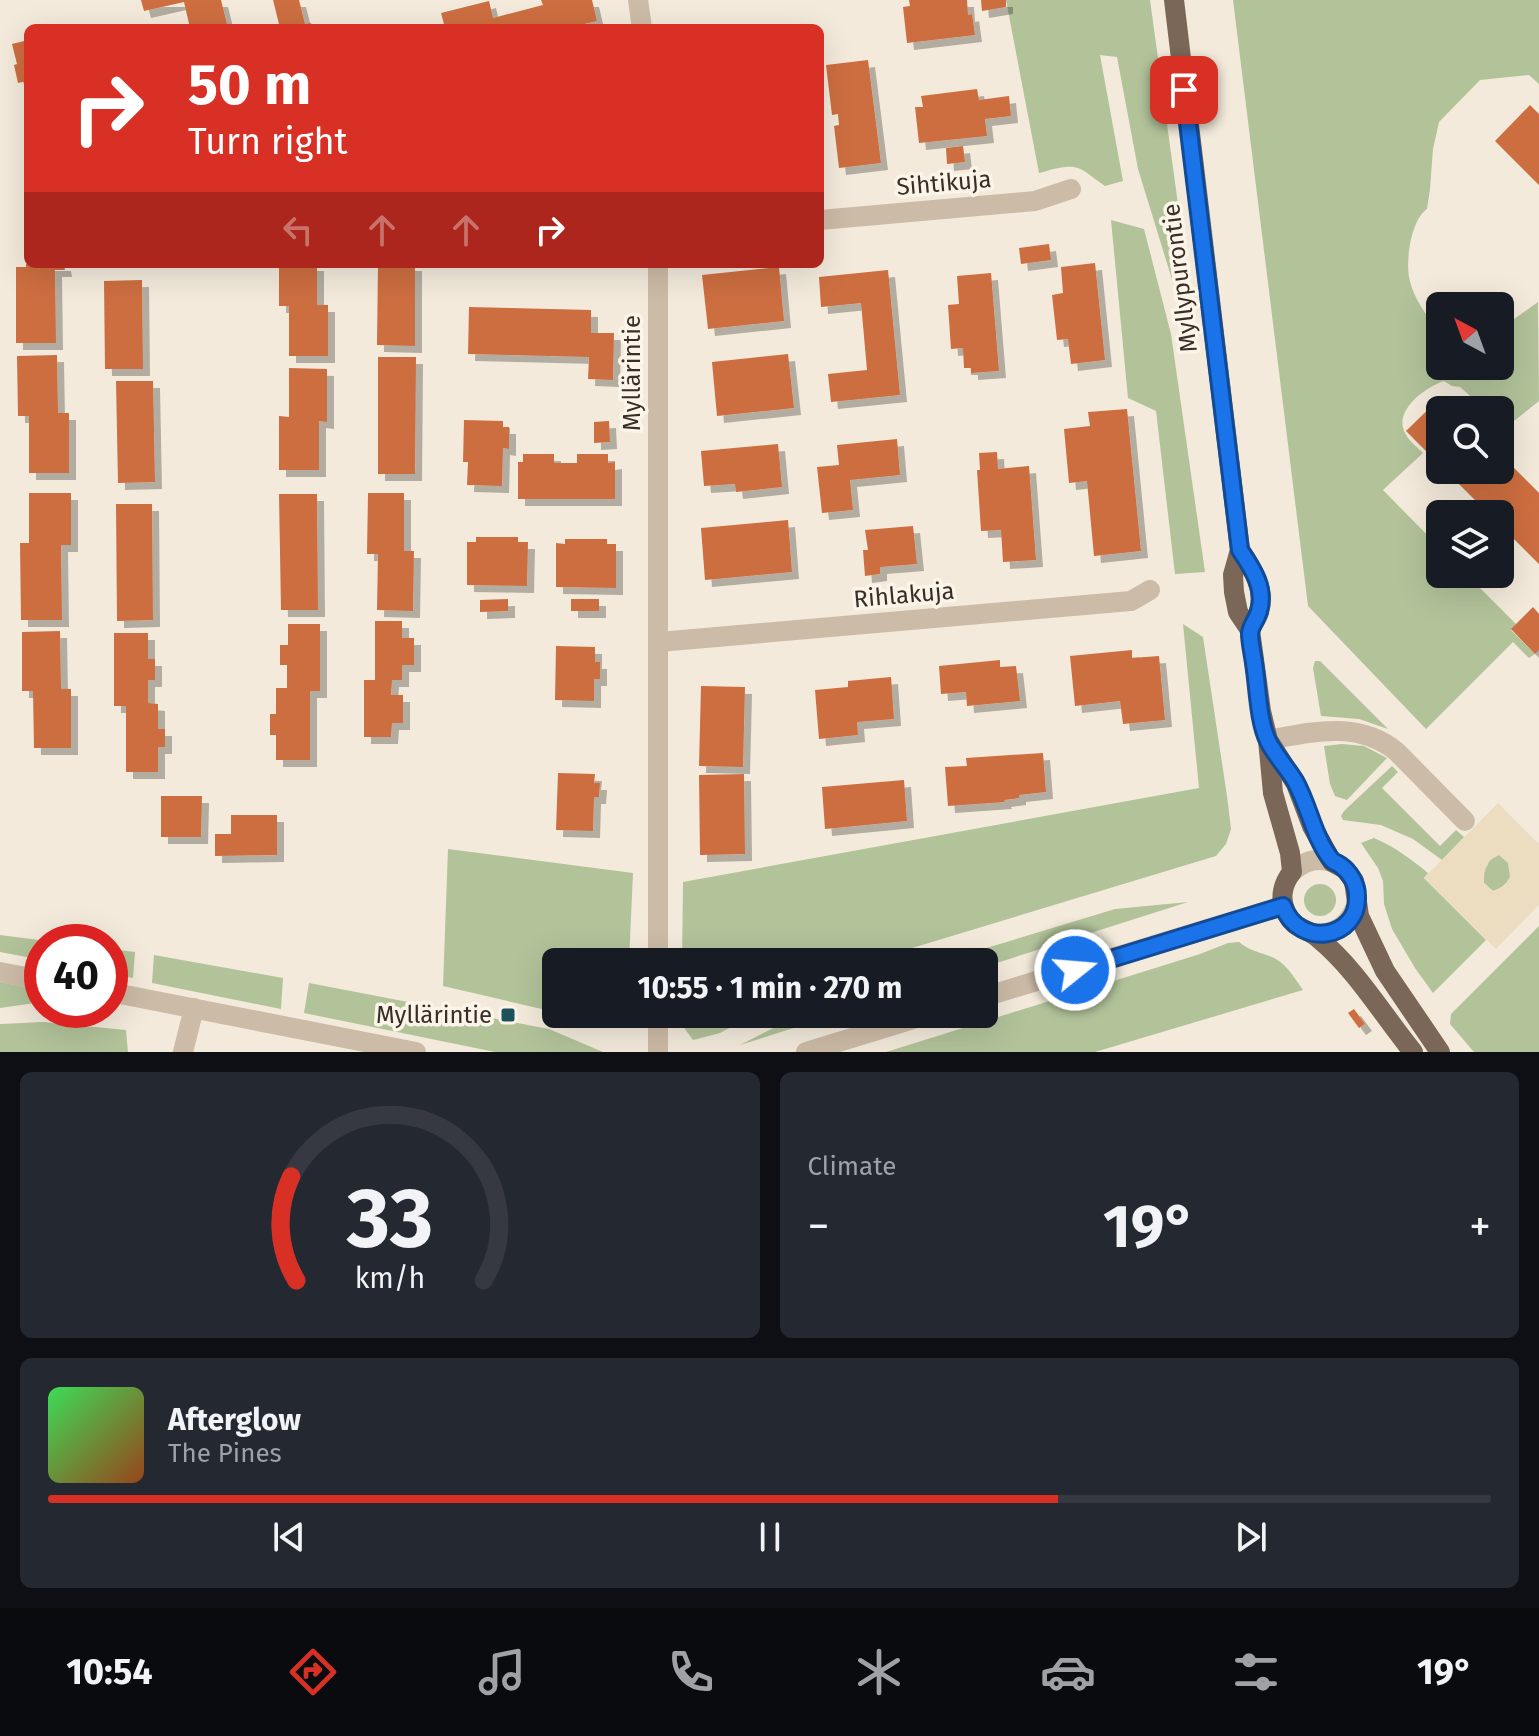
<!DOCTYPE html>
<meta charset="utf-8">
<style>
body{margin:0;font-family:"Fira Sans",sans-serif;background:#242831;color:#f1f3f6;height:100vh;display:flex;flex-direction:column;font-size:30px;white-space:nowrap}
*{box-sizing:border-box;margin:0}
p{font-size:26px;color:#9ea1a6}
.icon{flex:none;width:44px;height:44px;fill:none;stroke:currentColor;stroke-width:2;stroke-linecap:round;stroke-linejoin:round}
.map{position:relative;height:1052px;overflow:hidden}
.details{display:flex;flex-direction:column;gap:20px;padding:20px;background:#0d0f14;flex:1}
.details>*{flex:none}
.top-card{position:absolute;left:24px;top:24px;width:800px;height:244px;border-radius:12px;box-shadow:0 8px 32px #0002;background:#d93025;color:#fff;overflow:hidden}
.needle{width:52px;rotate:319deg}
.buttons{position:absolute;left:1426px;top:292px;display:grid;gap:16px}
.buttons a{display:grid;place-items:center;width:88px;height:88px;border-radius:12px;background:#171b24;box-shadow:0 8px 32px #0002;font-size:40px}
.speed{position:absolute;left:24px;top:924px;display:flex;gap:16px;font-size:40px;font-weight:700;text-align:center}
.speed>*{display:grid;place-content:center;width:104px;height:104px;border-radius:50%;background:#171b24;box-shadow:0 8px 32px #0002;line-height:1}
.speed .limit{border:12px solid #d22;background:#fff;color:#111}
.pin{position:absolute;display:grid;place-items:center;width:68px;height:68px;color:#fff;margin:-34px;border-radius:16px;box-shadow:0 4px 12px #0006}
.me{position:absolute;width:88px;margin:-44px;rotate:73deg;stroke-linejoin:round;filter:drop-shadow(0 0 6px #0008)}
.turn{display:flex;align-items:center;gap:28px;height:168px;padding:0 32px;font-size:36px}
.turn .icon{width:104px;height:104px;stroke-width:2.5}
.turn b{display:block;font-size:56px;line-height:68px}
.lanes{display:flex;align-items:center;height:76px;padding:0 32px;background:#0003;justify-content:center;gap:40px;direction:ltr}
.lanes .off{opacity:.35}
.big{font-size:60px;font-weight:700;line-height:1.1}
.details .tile{flex:1;display:flex;flex-direction:column;justify-content:center;gap:12px;min-width:0;padding:0 28px;border-radius:12px;background:#242831}
.details .dial{align-items:center;gap:0}
.dial svg{height:208px;overflow:visible;fill:none;stroke:#363941;stroke-width:7;stroke-linecap:round;text-anchor:middle}
.dial text{fill:#f1f3f6;stroke:none}
.song{display:flex;align-items:center;gap:24px}
.cover{width:96px;height:96px;border-radius:12px;background:linear-gradient(135deg,hsl(130 70% 55%),hsl(20 70% 35%))}
.played{height:8px;border-radius:4px;background:linear-gradient(90deg,#d93025 70%,#363941 70%)}
.keys{display:flex;justify-content:space-around;direction:ltr}
.heat{display:flex;justify-content:space-between;align-items:center;font-size:44px;direction:ltr}
.details .tiles{flex:1;display:grid;gap:20px;grid-template-columns:1fr 1fr}
.tile:last-child{grid-column:span 2}
.trip{position:absolute;left:542px;top:948px;width:456px;height:80px;border-radius:12px;background:#171b24;box-shadow:0 8px 32px #0002;font-weight:700;line-height:80px;text-align:center}
.menu{display:flex;height:128px;justify-content:space-around;align-items:center;background:#090b0e;color:#9ea1a6}
.menu .icon{width:56px;height:56px}
.menu .active{color:#d93025}
.menu b{font-size:36px;color:#f1f3f6}
.map>svg:first-child{display:block}
.green{fill:#b2c39a}
.plaza{fill:#ecddc1;fill-rule:evenodd}
.building{fill:#cd6e40;filter:url(#shadow)}
.lines{fill:none;stroke-linecap:round;stroke-linejoin:round}
.minor{stroke:#ccbba6;stroke-width:20}
.major{stroke:#7b6758;stroke-width:20}
.route-casing{stroke:#114b97;stroke-width:20}
.route{stroke:#1a73e8;stroke-width:14}
.poi-dot{fill:#1b525c;stroke:#fbf4e8;stroke-width:3}
.labels{text-anchor:middle;stroke-width:7;stroke-linejoin:round;paint-order:stroke}
.street-label{font-size:24px;fill:#382e28;stroke:#fbf4e8}
.poi-label{font-size:24px;fill:#382e28;stroke:#fbf4e8;text-anchor:end}
</style>
<div class="map">
<svg width="1539" height="1052" viewBox="0 0 1539 1052">
<defs>
<filter id="shadow"><feDropShadow dx="7" dy="7" stdDeviation="0" flood-color="#0004"/></filter>
</defs>
<rect width="100%" height="100%" fill="#f3eadb"/>
<!-- green -->
<g class="green">
<path d="M1006 0H1150L1191 299 1179 302 1138 169 1117 57 1100 55 1123 181 1105 186C1097 181 1085 170 1078 168 1065 164 1051 170 1039 173Z"/>
<path d="M1233 0H1539V84L1529 75 1480 80 1439 122 1433 149 1430 189 1427 209C1411 220 1406 259 1409 277 1412 293 1420 306 1429 318L1440 319V366H1500V326L1503 327 1538 302 1539 401 1509 425 1500 422V410H1486L1460 387 1452 386 1444 381C1426 387 1393 410 1405 433 1409 441 1417 447 1423 453L1383 490 1440 548V574H1466L1516 624 1511 630 1535 654 1529 658 1513 642 1426 729 1308 606Z"/>
<path d="M1111 220 1144 229 1171 334 1205 572 1175 574 1156 411 1128 398Z"/>
<path d="M1183 624 1203 637 1227 796 1231 829 1226 844 1216 856 899 952 872 962H682L683 882 1199 788Z"/>
<path d="M1315 661H1320L1388 729 1359 719 1321 716 1313 668Z"/>
<path d="M1342 744 1364 746 1387 758 1347 800 1335 796 1330 784 1324 746Z"/>
<path d="M1392 766 1398 772 1382 788 1440 846 1456 830 1464 837 1442 860 1413 839 1381 825 1343 820 1341 816 1344 811Z"/>
<path d="M1374 838C1395 847 1411 859 1428 873L1424 878 1486 940 1433 993 1415 968 1392 929 1384 904 1383 881 1378 868 1361 843Z"/>
<path d="M448 849 633 873 629 962H556V1014L546 1010 443 986Z"/>
<path d="M1499 855C1519 866 1512 885 1493 891L1484 883C1483 871 1486 859 1499 855Z"/>
<circle cx="1320" cy="900" r="16"/>
<path d="M1188 902 984 967V962H940L1115 909Z"/>
<path d="M1539 926V1052H1474L1450 1024 1451 1014Z"/>
<path d="M0 935 54 942H42V960L0 952Z"/>
<path d="M1239 942C1252 953 1263 952 1276 959 1288 966 1295 979 1303 990L1095 1052H886L1200 954 1228 943Z"/>
<path d="M110 949 135 952 133 978 110 974Z"/>
<path d="M154 955 283 978 281 1009 152 983Z"/>
<path d="M0 982 42 990V1002L0 1008Z"/>
<path d="M309 983 549 1029 603 1052H495L304 1013Z"/>
<path d="M682 1014H756L720 1033 693 1040 682 1025Z"/>
<path d="M801 1014H838L740 1045Z"/>
<path d="M44 1022 126 1030 128 1052H0V1024Z"/>
</g>
<!-- plaza -->
<path class="plaza" d="M1498 803 1539 844V905L1496 949 1424 878ZM1499 855 1508 863 1510 877 1505 886 1493 891 1484 883 1483 874 1490 860Z"/>
<!-- building -->
<g class="building">
<path d="M141 0H221L228 28H190L184 2 144 11Z"/>
<path d="M273 0H299L305 24 311 23 312 28H280Z"/>
<path d="M541 0H592L597 21 567 28H445L441 13 489 1 493 18 543 5Z"/>
<path d="M909 0H967L968 15 972 14 975 35 907 43 903 7 910 6Z"/>
<path d="M981 0H1006V7L982 11Z"/>
<path d="M28 40V81L18 83 14 65 17 64 12 44Z"/>
<path d="M868 60 881 163 839 168 834 126 839 125 838 114 832 115 826 65Z"/>
<path d="M977 89 979 100 1009 96 1011 116 985 119 987 136 919 143 915 107H923L921 96Z"/>
<path d="M1530 105 1539 114V185L1495 141Z"/>
<path d="M963 146 965 162 947 164 946 148Z"/>
<path d="M1049 244 1051 260 1021 264 1019 248Z"/>
<path d="M1095 263 1105 360 1071 364 1068 339 1057 340 1052 295 1063 293 1061 267Z"/>
<path d="M26 264H64L65 270H55L56 343H16V267H26Z"/>
<path d="M279 264H317V305H328V356H289V306H279Z"/>
<path d="M378 264H415V346L377 345Z"/>
<path d="M779 267 784 321 708 329 702 275Z"/>
<path d="M888 270 900 395 831 402 828 374 867 370 861 303 821 307 819 277Z"/>
<path d="M991 273 999 371 971 373V368H964L963 348 951 349 948 305 959 304 957 276Z"/>
<path d="M142 280 143 369H105L104 281Z"/>
<path d="M469 307 591 310V333H614L613 380 588 379 589 357 468 354Z"/>
<path d="M788 354 794 408 717 416 712 362Z"/>
<path d="M57 355 58 413H69V473H29V416H18L17 356Z"/>
<path d="M378 357H416L415 474H378Z"/>
<path d="M289 368 327 369V422L319 421V470H279V416L289 417Z"/>
<path d="M116 381H153L155 482 118 483Z"/>
<path d="M1442 396 1456 410H1440V465L1406 431Z"/>
<path d="M1127 409 1141 551 1094 556 1087 481 1069 483 1064 429 1090 426 1088 412Z"/>
<path d="M464 420 503 421V427H509V449L503 448 502 486 467 485 468 462H463Z"/>
<path d="M609 421 610 442 594 443V422Z"/>
<path d="M897 439 900 475 850 480 853 510 822 513 817 467 839 465 837 445Z"/>
<path d="M778 444 782 487 736 492 735 484 704 486 701 451Z"/>
<path d="M997 452 998 469 1029 466 1036 560 1003 562 1001 530 981 531 977 470H980L979 453Z"/>
<path d="M523 454H554V463H577V454H608V463L615 462V499H518V462H523Z"/>
<path d="M1500 454 1539 493V564L1500 525V514H1489L1445 470H1500Z"/>
<path d="M29 493H71V545H61L62 620H21L20 543H29Z"/>
<path d="M368 493H404V551H414L413 611 377 610 378 554H367Z"/>
<path d="M279 494H317L318 610H281Z"/>
<path d="M116 504H152L153 620 117 621Z"/>
<path d="M788 520 792 572 705 580 701 528Z"/>
<path d="M913 526 917 564 880 567V574L865 576 863 550H868L865 530Z"/>
<path d="M476 537H518V542H528L527 586 467 585V542H476Z"/>
<path d="M565 539H607V544H616V588L556 587V543L565 544Z"/>
<path d="M508 599V611L480 612V600Z"/>
<rect x="571" y="599" width="28" height="12"/>
<path d="M1533 607 1539 614V650L1535 654 1511 629Z"/>
<path d="M375 621H402V638H414V665H402V680H392L391 695H403V723H392L391 737H364V680H375Z"/>
<path d="M288 624H320V691H310V760H276V735H270V714H276V688H287V665H280V645H288Z"/>
<path d="M60 631 61 689H71V748H34L33 691H22V632Z"/>
<path d="M114 633H148V659H155V680H148V703L158 704V729H165V747H158V772H126V706H114Z"/>
<path d="M556 646 595 647V662H600V679H594V701L555 700Z"/>
<path d="M1132 650V658L1159 656 1165 720 1123 724 1120 701 1075 706 1070 656Z"/>
<path d="M1000 660V667L1016 666 1020 701 967 706 966 692 941 694 939 666Z"/>
<path d="M891 677 894 719 857 722 858 735 819 739 815 690 848 687V681Z"/>
<path d="M701 686 745 687 743 767 699 766Z"/>
<path d="M1043 753 1046 792 1019 795V798L1004 800 1005 802 948 806 945 767 967 766 966 758Z"/>
<path d="M558 773 595 774 594 783H600L599 797H594L593 831 556 830Z"/>
<path d="M744 774 745 854 700 855 699 775Z"/>
<path d="M904 780 907 821 825 829 822 787Z"/>
<path d="M161 796H202L201 837H161Z"/>
<path d="M231 815H277V855L215 856V834H231Z"/>
<path d="M1354 1009 1365 1024 1359 1028 1348 1013Z"/>
</g>
<g class="lines">
<!-- minor -->
<g class="minor">
<path d="M638 0 642 28"/>
<path d="M820 220 1035 201 1071 189"/>
<path d="M659 642 1131 601 1150 590"/>
<path d="M1268 740C1313 732 1358 720 1397 752L1465 821"/>
<path d="M1292 872C1304 861 1317 857 1332 862"/>
<path d="M1314 934C1336 935 1351 924 1357 902"/>
<path d="M658 962V264"/>
<path d="M0 972 42 980"/>
<path d="M110 992 416 1052"/>
<path d="M984 997 1283 906"/>
<path d="M658 1014V1052"/>
<path d="M183 1052 194 1008"/>
<path d="M806 1052 930 1014"/>
</g>
<!-- major -->
<g class="major">
<path d="M1174 0 1240 550 1233 575 1234 592 1238 612 1250 630 1261 711 1268 740 1273 793 1290 853 1292 872C1283 883 1279 898 1286 912 1294 930 1306 927 1318 938 1356 969 1382 1014 1413 1052"/>
<path d="M1240 550C1252 568 1266 589 1259 612 1257 618 1253 624 1250 630"/>
<path d="M1270 743 1296 784 1312 826 1321 842 1332 862 1345 869 1354 881 1359 916 1385 971 1440 1052"/>
</g>
</g>
<g class="lines">
<!-- route casing -->
<g class="route-casing">
<path id="route" d="M1075 970 1283 906C1299 949 1359 939 1357 896 1357 884 1350 872 1340 865 1334 861 1335 864 1330 858 1313 835 1309 806 1295 781 1287 768 1275 755 1268 741 1258 720 1258 687 1254 663 1253 654 1250 643 1250 633 1251 625 1257 619 1259 611 1266 588 1252 568 1240 550L1184 90"/>
</g>
<!-- route -->
<use href="#route" class="route"/>
</g>
<!-- markers -->
<rect class="poi-dot" x="500" y="1007" width="16" height="16" rx="4"/>
<g class="labels">
<!-- street labels -->
<g class="street-label">
<text transform="translate(944 183) rotate(-5)" y="8">Sihtikuja</text>
<text transform="translate(1180 278) rotate(-97)" y="8">Myllypurontie</text>
<text transform="translate(632 373) rotate(-90)" y="8">Myllärintie</text>
<text transform="translate(904 595) rotate(-5)" y="8">Rihlakuja</text>
</g>
<!-- poi labels -->
<g class="poi-label">
<text x="492" y="1023">Myllärintie</text>
</g>
</g>
</svg>
<div class="buttons">
<a><svg class="needle" viewBox="-14 -14 28 28"><path d="M0-13l5 13h-10z" fill="#e53935"/><path d="M0 13l5-13h-10z" fill="#9ea1a6"/></svg></a>
<a><svg class="icon" aria-label="search" viewBox="0 0 24 24"><circle cx="10" cy="10" r="6"/><path d="M15 15l6 6"/></svg></a>
<a><svg class="icon" aria-label="layers" viewBox="0 0 24 24"><path d="M12 4l9 5-9 5-9-5zM3 14l9 5 9-5"/></svg></a>
</div>
<div class="speed"><div class="limit">40</div></div>
<div class="pin" style="left:1184px;top:90px;background:#d93025"><svg class="icon" aria-label="arrive" viewBox="0 0 24 24"><path d="M6 21V4h12l-3 4 3 4H6"/></svg></div>
<svg class="me" style="left:1075px;top:970px" viewBox="-20 -20 40 40"><circle r="17" fill="#1a73e8" stroke="#fff" stroke-width="3"/><path d="M0-11L8 9 0 5-8 9z" fill="#fff"/></svg>
<div class="trip">10:55 · 1 min · 270 m</div>
<div class="top-card">
<div class="turn"><svg class="icon" aria-label="right" viewBox="0 0 24 24"><path d="M7 20v-9h11M14 6l5 5-5 5"/></svg><div><b>50 m</b>Turn right</div></div>
<div class="lanes"><svg class="icon off" aria-label="left" viewBox="0 0 24 24"><path d="M17 20v-9H6M10 6l-5 5 5 5"/></svg><svg class="icon off" aria-label="ahead" viewBox="0 0 24 24"><path d="M12 20V5M6 11l6-6 6 6"/></svg><svg class="icon off" aria-label="ahead" viewBox="0 0 24 24"><path d="M12 20V5M6 11l6-6 6 6"/></svg><svg class="icon" aria-label="right" viewBox="0 0 24 24"><path d="M7 20v-9h11M14 6l5 5-5 5"/></svg></div>
</div>
</div>
<section class="details">
<div class="tiles">
<div class="tile dial"><svg viewBox="0 0 100 80">
<path d="M14 69A42 42 0 1 1 86 69"/>
<path d="M14 69A42 42 0 0 1 12 29" stroke="#d93025"/>
<text x="50" y="56" font-size="32" font-weight="700">33</text>
<text x="50" y="72" font-size="11">km/h</text>
</svg></div>
<div class="tile"><p>Climate</p>
<div class="heat"><a>−</a><b class="big">19°</b><a>+</a></div>
</div>
<div class="tile">
<div class="song"><i class="cover"></i><div><b>Afterglow</b><p>The Pines</p></div></div>
<div class="played"></div>
<div class="keys"><svg class="icon" aria-label="previous" viewBox="0 0 24 24"><path d="M18 5L8 12l10 7zM5 5v14"/></svg><svg class="icon" aria-label="pause" viewBox="0 0 24 24"><path d="M8 5v14M16 5v14"/></svg><svg class="icon" aria-label="next" viewBox="0 0 24 24"><path d="M6 5l10 7-10 7zM19 5v14"/></svg></div>
</div>
</div>
</section>
<nav class="menu">
<b>10:54</b>
<svg class="icon active" aria-label="directions" viewBox="0 0 24 24"><path d="M12 3l9 9-9 9-9-9zM9 14v-3h6M13 9l2 2-2 2"/></svg>
<svg class="icon" aria-label="music" viewBox="0 0 24 24"><path d="M9 18V5l10-2v13"/><circle cx="6" cy="18" r="3"/><circle cx="16" cy="16" r="3"/></svg>
<svg class="icon" aria-label="phone" viewBox="0 0 24 24"><path d="M5 4h4l2 5-3 2q2 4 5 5l2-3 5 2v4C11 20 4 13 5 4z"/></svg>
<svg class="icon" aria-label="climate" viewBox="0 0 24 24"><path d="M12 3v18M4 7l16 10M4 17L20 7"/></svg>
<svg class="icon" aria-label="car" viewBox="0 0 24 24"><path d="M5 17H2v-5l4-1 3-4h7l3 4 3 1v5h-3M9 17h6M6 11h13"/><circle cx="7" cy="17" r="2"/><circle cx="17" cy="17" r="2"/></svg>
<svg class="icon" aria-label="filters" viewBox="0 0 24 24"><path d="M4 7h16M4 17h16"/><circle cx="9" cy="7" r="2"/><circle cx="15" cy="17" r="2"/></svg>
<b>19°</b>
</nav>
